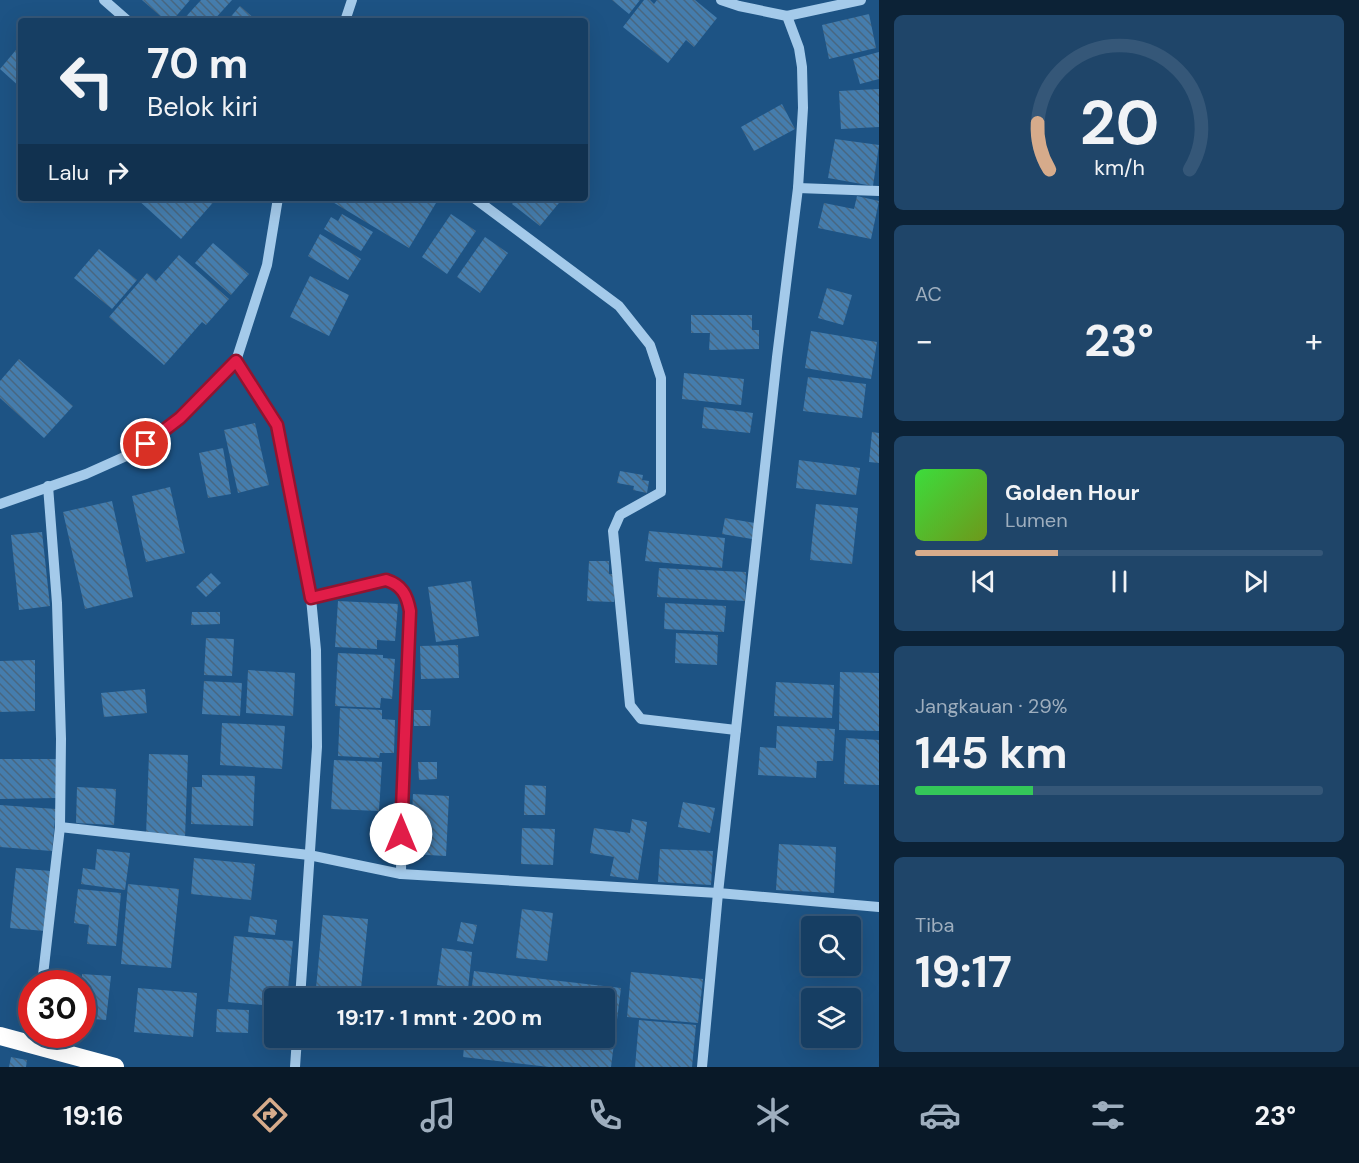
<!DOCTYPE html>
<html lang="id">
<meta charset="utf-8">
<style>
body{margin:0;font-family:"DM Sans",sans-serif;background:#1f4569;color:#f1f3f6;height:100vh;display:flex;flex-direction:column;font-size:22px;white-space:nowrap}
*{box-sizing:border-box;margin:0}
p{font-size:20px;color:#9eaebe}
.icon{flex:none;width:33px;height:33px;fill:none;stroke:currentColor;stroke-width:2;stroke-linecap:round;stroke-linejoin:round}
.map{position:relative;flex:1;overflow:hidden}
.drawer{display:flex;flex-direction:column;gap:15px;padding:15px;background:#0c2236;width:480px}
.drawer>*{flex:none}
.hud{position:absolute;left:18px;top:18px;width:570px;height:183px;border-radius:6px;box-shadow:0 6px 24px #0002,0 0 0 2px #355778;background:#163e63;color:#f1f3f6;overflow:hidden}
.buttons{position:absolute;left:801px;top:916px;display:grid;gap:12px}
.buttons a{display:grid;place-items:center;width:60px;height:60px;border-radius:6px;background:#163e63;box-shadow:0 6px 24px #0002,0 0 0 2px #355778;font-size:30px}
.speed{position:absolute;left:18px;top:970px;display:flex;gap:12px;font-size:30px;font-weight:700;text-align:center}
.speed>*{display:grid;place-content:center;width:78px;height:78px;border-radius:50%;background:#163e63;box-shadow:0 6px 24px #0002,0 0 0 2px #355778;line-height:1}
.speed .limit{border:9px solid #d22;background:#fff;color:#111}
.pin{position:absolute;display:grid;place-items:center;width:51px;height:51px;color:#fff;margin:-26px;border:3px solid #fff;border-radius:50%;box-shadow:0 2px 6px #0007}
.me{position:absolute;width:66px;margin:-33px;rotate:0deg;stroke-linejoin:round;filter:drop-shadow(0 0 4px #0008)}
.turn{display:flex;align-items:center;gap:21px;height:126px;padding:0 30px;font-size:27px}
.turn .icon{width:78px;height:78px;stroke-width:2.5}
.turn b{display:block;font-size:42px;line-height:51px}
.then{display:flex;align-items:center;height:57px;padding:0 30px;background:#0003;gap:12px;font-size:22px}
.big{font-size:45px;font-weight:700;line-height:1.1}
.drawer .card{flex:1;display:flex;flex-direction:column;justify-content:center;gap:9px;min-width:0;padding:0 21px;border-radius:9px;background:#1f4569}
.drawer .dial{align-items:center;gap:0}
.dial svg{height:156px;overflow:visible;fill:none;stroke:#355778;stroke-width:7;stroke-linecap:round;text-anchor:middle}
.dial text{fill:#f1f3f6;stroke:none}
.song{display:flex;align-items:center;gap:18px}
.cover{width:72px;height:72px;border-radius:9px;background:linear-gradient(135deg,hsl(120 70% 55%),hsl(80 70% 35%))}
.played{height:6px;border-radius:3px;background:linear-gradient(90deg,#d6ab8b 35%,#355778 35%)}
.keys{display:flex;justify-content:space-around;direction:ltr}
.heat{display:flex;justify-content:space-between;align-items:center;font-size:33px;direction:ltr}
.charge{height:9px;border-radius:4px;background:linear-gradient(90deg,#34c759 29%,#355778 0)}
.trip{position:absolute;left:264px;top:988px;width:351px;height:60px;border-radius:6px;background:#163e63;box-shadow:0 6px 24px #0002,0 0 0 2px #355778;font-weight:700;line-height:60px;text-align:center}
.menu{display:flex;height:96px;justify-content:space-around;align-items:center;background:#091928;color:#9eaebe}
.menu .icon{width:42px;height:42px}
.menu .current{color:#d6ab8b}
.menu b{font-size:27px;color:#f1f3f6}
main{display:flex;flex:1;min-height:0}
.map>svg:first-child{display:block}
.building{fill:url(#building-back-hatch)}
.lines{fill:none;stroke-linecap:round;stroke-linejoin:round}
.minor{stroke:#a4caea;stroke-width:10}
.highway{stroke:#fff;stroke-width:18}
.route-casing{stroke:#92132f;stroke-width:15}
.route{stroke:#e11d48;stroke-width:10}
</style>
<main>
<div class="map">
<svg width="879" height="1067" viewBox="0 0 879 1067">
<defs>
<pattern id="building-back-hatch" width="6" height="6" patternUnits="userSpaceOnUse" patternTransform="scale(1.5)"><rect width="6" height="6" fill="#457dad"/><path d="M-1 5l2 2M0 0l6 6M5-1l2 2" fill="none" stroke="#486781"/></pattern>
</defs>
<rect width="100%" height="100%" fill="#1d5384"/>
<!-- building -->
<g class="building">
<path d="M142 0H190L172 21H166Z"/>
<path d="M201 0H232L213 21H182Z"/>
<path d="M612 0H640L629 14Z"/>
<path d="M644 0H650L654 4 657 0H695L717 18 694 47 686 40 668 63 623 27Z"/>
<path d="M240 6 257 21H227Z"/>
<path d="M869 14 876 48 829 59 822 25Z"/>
<path d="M21 44V88L0 69Z"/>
<path d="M879 52V79L860 84 853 59Z"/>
<path d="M879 89V127L841 129 839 91Z"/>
<path d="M782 104 795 129 754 151 741 127Z"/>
<path d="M835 139 879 145 873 186 828 178Z"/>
<path d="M857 196 879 201 871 239 818 228 824 203 854 209Z"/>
<path d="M138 198H217L181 239 137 199Z"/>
<path d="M326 198H439L409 248Z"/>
<path d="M517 198H563L540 226 512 204Z"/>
<path d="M342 214 373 232 361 251 324 229 331 217 338 221Z"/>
<path d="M451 214 476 231 447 274 422 257Z"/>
<path d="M320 234 361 259 348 280 308 256Z"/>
<path d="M485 237 508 253 480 293 457 277Z"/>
<path d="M213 243 249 274 231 295 195 263Z"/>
<path d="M99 249 137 280 112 309 74 278Z"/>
<path d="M179 255 229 299 206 325 202 322 164 365 109 317 147 273 156 281Z"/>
<path d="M310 276 349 295 329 336 290 317Z"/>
<path d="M827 288 852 295 843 325 818 318Z"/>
<path d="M691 315H752V330H759V349L709 350 710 333H691Z"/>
<path d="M811 331 877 342 871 379 805 368Z"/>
<path d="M19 359 73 406 44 438 0 398V381Z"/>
<path d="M684 373 744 379 741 405 682 399Z"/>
<path d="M808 377 866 384 862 418 803 411Z"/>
<path d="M704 407 753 413 750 433 702 428Z"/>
<path d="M255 423 269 485 238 493 224 430Z"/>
<path d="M872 432 879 433V463L869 462Z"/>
<path d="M223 448 231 494 208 498 199 453Z"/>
<path d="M799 460 860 468 856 495 796 488Z"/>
<path d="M620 471 643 475 642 480 649 481 647 493 633 490 634 486 617 483Z"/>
<path d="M170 487 185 553 146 562 132 496Z"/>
<path d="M112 501 133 597 85 609 63 512Z"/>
<path d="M816 504 858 508 852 564 810 560Z"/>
<path d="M725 518 755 523 752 539 722 534Z"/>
<path d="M649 531 725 538 722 568 645 561Z"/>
<path d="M42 532 50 606 19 610 11 535Z"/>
<path d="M589 561H609V574H615L614 602 587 601Z"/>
<path d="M659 568 746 572 745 601 657 597Z"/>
<path d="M211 573 221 583 206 597 196 587Z"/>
<path d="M471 581 479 636 436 642 428 587Z"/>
<path d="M338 601 398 604 395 641 377 640V649L335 647Z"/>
<path d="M665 603 726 606 724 632 664 629Z"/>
<path d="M192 612H220V624L191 625Z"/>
<path d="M676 633 718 635 717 665 675 663Z"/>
<path d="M206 638 234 639 232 676 204 675Z"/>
<path d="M458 645 459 678 421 679 420 646Z"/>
<path d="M338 653 383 655V658L395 659 392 699 381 698 380 708 335 706Z"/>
<path d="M35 660V711L0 712V661Z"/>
<path d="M248 670 295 673 293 716 246 713Z"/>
<path d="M840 672 879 673V731L839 730Z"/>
<path d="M204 681 242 683 240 716 202 714Z"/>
<path d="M776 682 834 685 832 718 774 716Z"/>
<path d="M145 689 147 713 104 717 101 693Z"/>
<path d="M340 708 382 710V719L395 720 394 753H380L379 758 338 756Z"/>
<path d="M414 710H431L430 726H414Z"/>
<path d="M222 723 285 726 282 769 220 765Z"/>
<path d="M777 726 835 729 833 761H817L816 778 758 775 760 747 776 748Z"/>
<path d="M846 738 879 740V785L844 784Z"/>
<path d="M149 754 188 755 185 838 146 836Z"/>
<path d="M0 759H57V798L0 799Z"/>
<path d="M334 760 382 762 379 811 331 809Z"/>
<path d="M418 762H437V779L419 780Z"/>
<path d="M202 775 255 776 253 826 191 824 192 787H202Z"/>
<path d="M525 785 546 786 545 815H524Z"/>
<path d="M77 787 116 789 114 825 76 823Z"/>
<path d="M413 794 449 796 446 856 410 854Z"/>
<path d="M683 802 715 808 710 833 678 827Z"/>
<path d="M0 805 56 809 52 851 0 847Z"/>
<path d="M632 819 647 822 638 880 610 876 614 857 590 853 594 828 630 833Z"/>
<path d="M522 828 555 829 553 865 521 864Z"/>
<path d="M779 844 836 847 834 893 776 890Z"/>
<path d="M97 849 130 853 125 890 81 884 83 868 95 870Z"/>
<path d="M660 849 713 851 711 885 658 882Z"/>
<path d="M194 858 255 864 251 900 191 894Z"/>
<path d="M16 868 51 871 45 931 10 928Z"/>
<path d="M128 884 179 889 171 968 121 964Z"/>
<path d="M78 889 121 893 116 946 87 944 89 925 74 923Z"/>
<path d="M522 909 553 913 547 961 516 958Z"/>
<path d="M323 915 368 919 360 999 315 998Z"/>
<path d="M250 916 277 920 275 935 248 932Z"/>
<path d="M461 922 477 925 473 944 457 941Z"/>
<path d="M234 936 293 941 287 999H274V1006L228 1002Z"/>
<path d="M442 948 472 952 468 989 437 985Z"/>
<path d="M474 971 621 988 611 1067H549L463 1057 465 1038H604V999H470Z"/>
<path d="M631 972 703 979 698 1023 627 1017Z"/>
<path d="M82 974 111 976 106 1020 82 1018Z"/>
<path d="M138 988 197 993 193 1037 134 1032Z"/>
<path d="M217 1009 249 1010 248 1033 216 1032Z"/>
<path d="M639 1020 696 1025 692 1067H635Z"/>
<path d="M393 1038H411L409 1048 392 1045Z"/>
<path d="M11 1057 27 1060 26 1067H9Z"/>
</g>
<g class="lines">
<!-- minor -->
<g class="minor">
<path d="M104 0 128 21"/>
<path d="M787 16 861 0"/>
<path d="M345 21 352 0"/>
<path d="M798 188 879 191"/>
<path d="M474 198 619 306 650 345 661 378V492L620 515 613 531 630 705 641 719 736 730"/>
<path d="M236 361 277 425 311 598 316 650 317 747 300 999"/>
<path d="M0 504 86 474 133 453 160 435 180 418 236 361 267 265 278 198"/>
<path d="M311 598 386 580C402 585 406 595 410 611L402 794 401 874"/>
<path d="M60 827 309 855 401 874 718 893 879 907"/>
<path d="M42 984 60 827 61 739 57 603 48 486"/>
<path d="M295 1067 297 1038"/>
<path d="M702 1067 718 893 777 357 798 188 803 108 802 67 799 48 787 16 739 6 721 0"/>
</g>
<!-- highway -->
<path class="highway" d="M0 1036 115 1067"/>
</g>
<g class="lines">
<!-- route casing -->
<g class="route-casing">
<path id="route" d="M146 444 180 418 236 361 277 425 311 598 386 580C402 585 407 595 410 611L401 834"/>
</g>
<!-- route -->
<use href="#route" class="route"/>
</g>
</svg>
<div class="buttons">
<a><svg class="icon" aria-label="search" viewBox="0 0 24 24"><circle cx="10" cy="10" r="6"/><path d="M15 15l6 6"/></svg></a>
<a><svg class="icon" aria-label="layers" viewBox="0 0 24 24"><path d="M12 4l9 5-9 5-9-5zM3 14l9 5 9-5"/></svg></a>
</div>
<div class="speed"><div class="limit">30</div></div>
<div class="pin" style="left:146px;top:444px;background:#d93025"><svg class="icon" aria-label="arrive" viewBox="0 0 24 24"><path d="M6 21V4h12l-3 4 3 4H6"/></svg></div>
<svg class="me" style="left:401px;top:834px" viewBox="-20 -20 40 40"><circle r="19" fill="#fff"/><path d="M0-13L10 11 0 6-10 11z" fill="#e11d48"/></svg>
<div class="trip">19:17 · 1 mnt · 200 m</div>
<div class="hud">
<div class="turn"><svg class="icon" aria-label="left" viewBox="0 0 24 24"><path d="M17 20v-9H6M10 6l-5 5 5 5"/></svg><div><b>70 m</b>Belok kiri</div></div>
<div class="then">Lalu<svg class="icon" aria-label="right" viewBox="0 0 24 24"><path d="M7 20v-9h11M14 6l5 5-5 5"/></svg></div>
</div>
</div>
<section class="drawer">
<div class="card dial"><svg viewBox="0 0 100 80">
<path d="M14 69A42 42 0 1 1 86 69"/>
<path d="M14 69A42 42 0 0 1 8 45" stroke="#d6ab8b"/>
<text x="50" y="56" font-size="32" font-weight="700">20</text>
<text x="50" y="72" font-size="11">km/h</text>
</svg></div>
<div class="card"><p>AC</p>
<div class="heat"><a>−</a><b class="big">23°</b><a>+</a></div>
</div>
<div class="card">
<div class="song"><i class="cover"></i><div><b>Golden Hour</b><p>Lumen</p></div></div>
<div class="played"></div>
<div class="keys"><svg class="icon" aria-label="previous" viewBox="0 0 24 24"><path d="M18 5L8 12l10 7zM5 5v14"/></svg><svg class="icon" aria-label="pause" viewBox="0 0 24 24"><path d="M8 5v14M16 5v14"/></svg><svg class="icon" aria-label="next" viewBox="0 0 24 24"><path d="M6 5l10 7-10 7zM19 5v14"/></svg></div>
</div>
<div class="card"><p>Jangkauan · 29%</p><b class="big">145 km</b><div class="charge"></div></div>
<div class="card"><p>Tiba</p><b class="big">19:17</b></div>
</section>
</main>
<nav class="menu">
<b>19:16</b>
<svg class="icon current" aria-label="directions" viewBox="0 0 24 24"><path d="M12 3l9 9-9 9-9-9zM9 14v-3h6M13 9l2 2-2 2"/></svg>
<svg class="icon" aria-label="music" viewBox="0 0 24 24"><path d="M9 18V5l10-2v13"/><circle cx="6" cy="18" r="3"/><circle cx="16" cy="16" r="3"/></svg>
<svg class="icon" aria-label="phone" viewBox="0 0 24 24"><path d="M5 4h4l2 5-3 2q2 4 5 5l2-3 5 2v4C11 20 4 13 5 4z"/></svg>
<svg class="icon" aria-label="climate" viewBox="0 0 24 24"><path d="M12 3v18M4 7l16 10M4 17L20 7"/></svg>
<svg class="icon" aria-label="car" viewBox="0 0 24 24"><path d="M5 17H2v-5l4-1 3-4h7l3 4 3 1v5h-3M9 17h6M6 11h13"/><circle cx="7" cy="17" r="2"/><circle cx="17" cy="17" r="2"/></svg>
<svg class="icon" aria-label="filters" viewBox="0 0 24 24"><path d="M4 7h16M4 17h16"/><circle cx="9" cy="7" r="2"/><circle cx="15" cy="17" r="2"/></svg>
<b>23°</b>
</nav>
